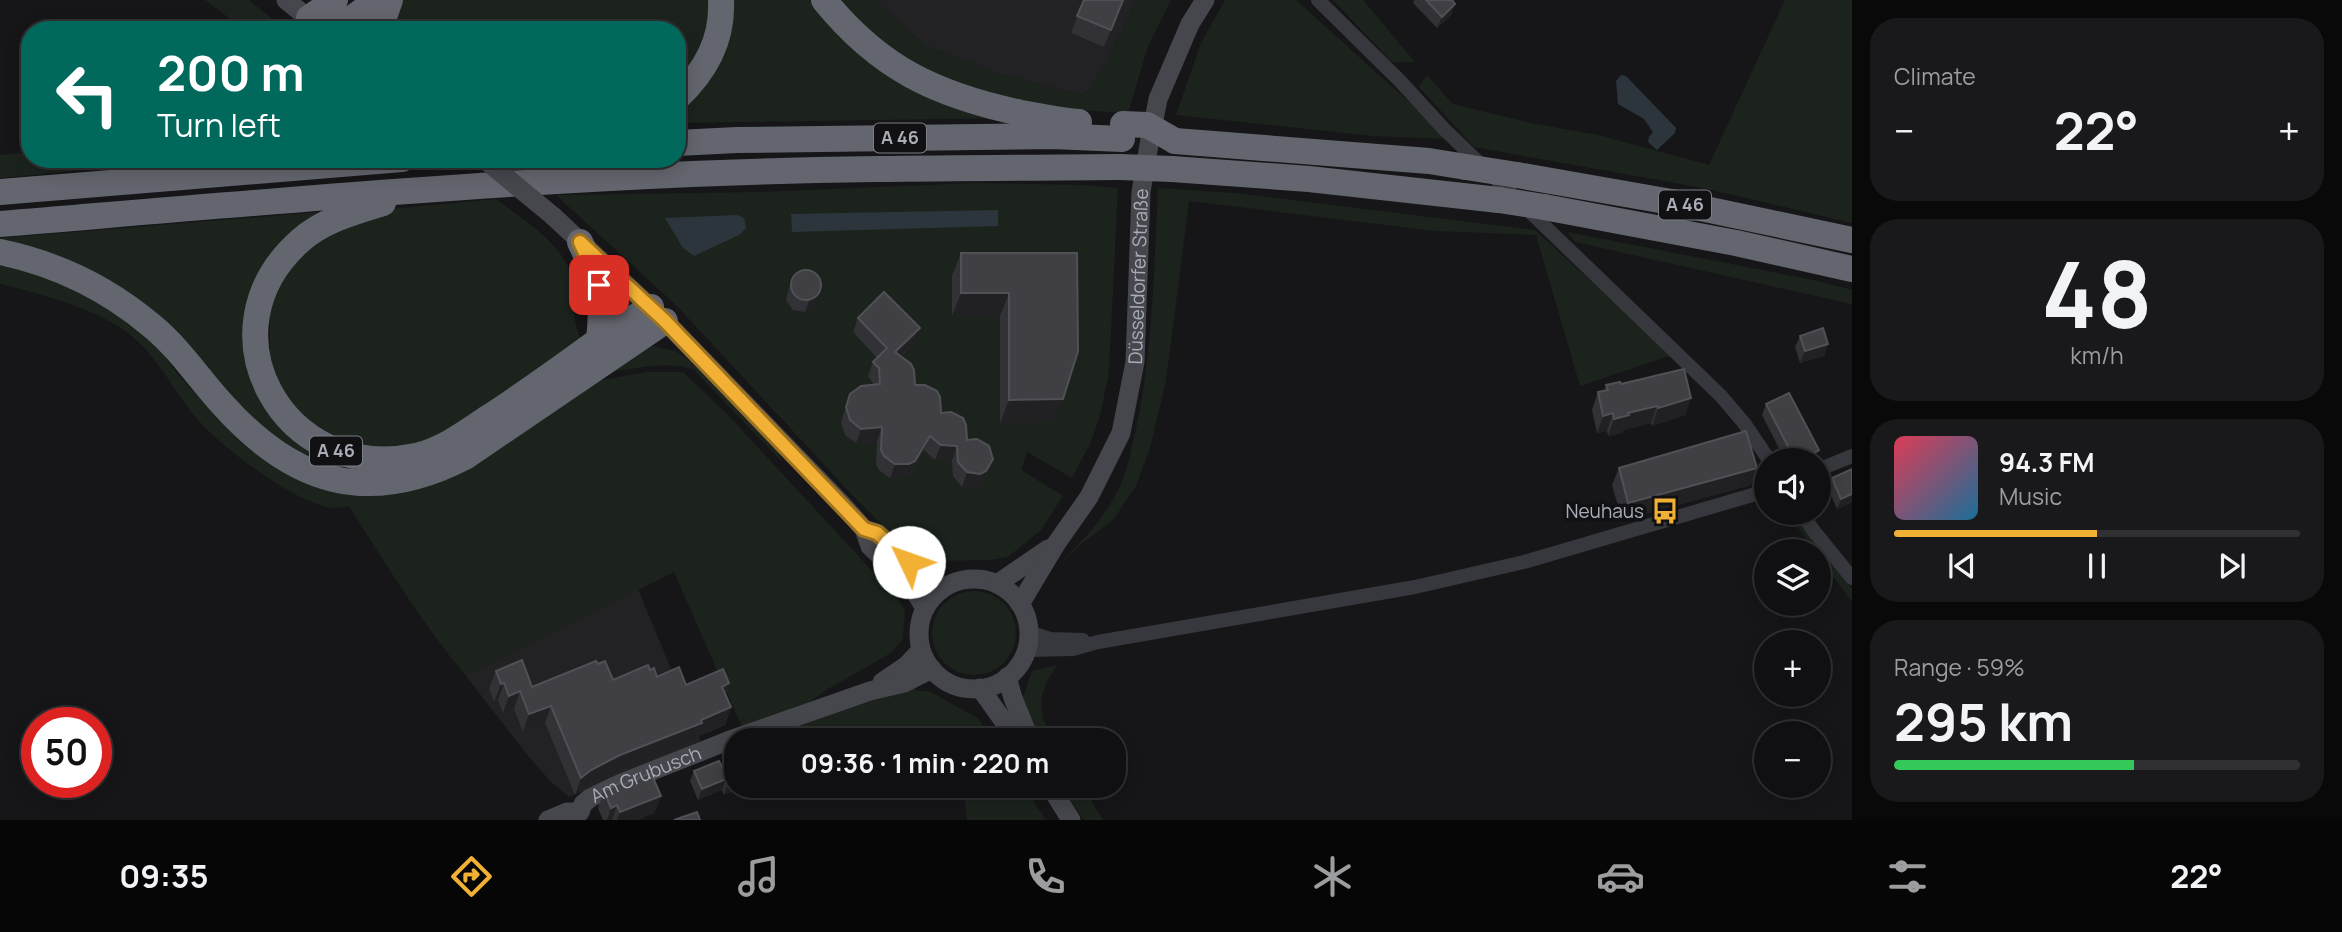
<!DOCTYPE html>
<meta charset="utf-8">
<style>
body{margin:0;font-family:Manrope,sans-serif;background:#19191b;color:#f1f3f6;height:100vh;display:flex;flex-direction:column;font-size:26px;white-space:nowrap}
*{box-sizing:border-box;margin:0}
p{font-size:23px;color:#9c9d9f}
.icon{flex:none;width:38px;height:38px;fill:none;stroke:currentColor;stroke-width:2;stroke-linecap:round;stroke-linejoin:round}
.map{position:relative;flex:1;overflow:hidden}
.sheet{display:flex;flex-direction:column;gap:18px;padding:18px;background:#09090a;width:490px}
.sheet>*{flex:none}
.banner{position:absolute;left:21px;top:21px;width:665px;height:147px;border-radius:28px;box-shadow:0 4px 18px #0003,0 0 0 2px #303032;background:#00695c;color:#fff;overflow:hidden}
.controls{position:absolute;left:1754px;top:448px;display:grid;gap:14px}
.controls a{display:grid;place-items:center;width:77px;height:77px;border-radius:50%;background:#101012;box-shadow:0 4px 18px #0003,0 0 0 2px #303032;font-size:35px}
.speed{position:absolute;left:21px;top:707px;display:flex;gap:14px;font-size:35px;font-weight:700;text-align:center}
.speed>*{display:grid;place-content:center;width:91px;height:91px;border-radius:50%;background:#101012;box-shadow:0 4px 18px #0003,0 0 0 2px #303032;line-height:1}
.speed .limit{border:10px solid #d22;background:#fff;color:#111}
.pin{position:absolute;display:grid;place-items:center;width:60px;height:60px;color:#fff;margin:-30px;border-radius:14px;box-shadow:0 4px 10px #0006}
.me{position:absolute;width:77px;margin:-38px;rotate:312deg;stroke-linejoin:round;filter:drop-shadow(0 0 5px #0008)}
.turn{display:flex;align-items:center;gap:24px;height:147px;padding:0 21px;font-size:32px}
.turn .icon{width:91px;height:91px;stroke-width:2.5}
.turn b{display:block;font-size:49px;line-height:60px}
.big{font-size:52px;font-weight:700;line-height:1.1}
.sheet .widget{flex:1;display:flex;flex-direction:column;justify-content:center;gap:10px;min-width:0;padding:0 24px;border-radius:28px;background:#19191b}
.sheet .dial{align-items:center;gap:0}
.dial b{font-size:91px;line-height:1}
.song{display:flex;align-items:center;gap:21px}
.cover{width:84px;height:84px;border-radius:10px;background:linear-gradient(135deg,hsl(350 70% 55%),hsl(200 70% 35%))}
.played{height:7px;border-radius:4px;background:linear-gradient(90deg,#f2b134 50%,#303032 50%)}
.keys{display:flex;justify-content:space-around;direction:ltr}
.heat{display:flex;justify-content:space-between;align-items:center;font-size:38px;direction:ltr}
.charge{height:10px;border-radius:5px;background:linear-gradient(90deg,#34c759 59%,#303032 0)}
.trip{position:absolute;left:724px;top:728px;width:402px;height:70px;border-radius:28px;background:#101012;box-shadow:0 4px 18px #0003,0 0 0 2px #303032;font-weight:700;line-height:70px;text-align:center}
.tabs{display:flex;height:112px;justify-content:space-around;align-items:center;background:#060607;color:#9c9d9f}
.tabs .icon{width:49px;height:49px}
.tabs .current{color:#f2b134}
.tabs b{font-size:32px;color:#f1f3f6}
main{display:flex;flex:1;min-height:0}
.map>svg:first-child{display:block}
.built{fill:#222225}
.green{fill:#1c231d}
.water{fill:#2c353c}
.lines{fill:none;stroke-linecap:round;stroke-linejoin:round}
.street{stroke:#37383d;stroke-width:14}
.secondary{stroke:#45474d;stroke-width:19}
.highway{stroke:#63666e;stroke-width:26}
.secondary-bridge{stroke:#45474d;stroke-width:19}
.highway-bridge{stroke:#63666e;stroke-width:26}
.wall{fill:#323236}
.shaded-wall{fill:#212124}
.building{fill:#3f3f44;stroke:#4f5156;stroke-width:2}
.route-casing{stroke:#9d7322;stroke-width:18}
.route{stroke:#f2b134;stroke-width:12}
.labels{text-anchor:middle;stroke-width:7;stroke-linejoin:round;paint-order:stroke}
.shield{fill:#111113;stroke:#7b7e86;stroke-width:2}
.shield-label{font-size:18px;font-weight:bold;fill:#a8adb8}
.street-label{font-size:19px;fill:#a8adb8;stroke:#111113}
.poi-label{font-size:19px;fill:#a8adb8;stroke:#111113;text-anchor:end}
</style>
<main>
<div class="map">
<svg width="1852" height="820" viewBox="0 0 1852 820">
<rect width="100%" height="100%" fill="#161618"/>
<!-- built -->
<g class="built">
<path d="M874 0H1137L1107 61 1084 96 996 73 925 45Z"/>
<path d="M638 589 701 741 569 797 550 781 528 756 466 676Z"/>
</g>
<!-- green -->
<g class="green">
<path d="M205 0H249L286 30H245Z"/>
<path d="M398 0H713L705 52 677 89V30H390Z"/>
<path d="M729 0H814L822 11 1008 118 677 123V106Z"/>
<path d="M840 0H874L925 45 996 73 1083 96 1107 61 1137 0H1171L1148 46 1128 113C1025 110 908 84 840 0Z"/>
<path d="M1225 0H1296L1450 139 1372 136 1176 115 1201 43Z"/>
<path d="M1333 0H1363L1415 62H1392Z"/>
<path d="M1785 0H1852V223L1703 188 1474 147 1419 87 1427 75 1453 104 1531 123 1598 135 1709 165Z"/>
<path d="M30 152V159H197L0 178V155Z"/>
<path d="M974 183 1083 185 1118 188 1109 371 1101 412 1091 442 1072 478 1027 452 1021 470 1063 496 1041 530 1008 557 990 560 935 561 924 566 856 499 677 306 556 195 761 192Z"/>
<path d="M1158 188 1235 193 1535 230 1672 355 1580 386 1536 235 1435 231 1189 201 1166 381 1150 448 1136 486 1113 520 1085 541 1057 566C1082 542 1105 518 1120 486 1129 466 1132 445 1137 424 1153 346 1154 267 1158 188Z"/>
<path d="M496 199C526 222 569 246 574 287 576 309 571 320 582 341L468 420 411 448 358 449 296 413 270 369V303L286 266 316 235 390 209Z"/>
<path d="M333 211 304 228 254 354 325 452 484 437 339 474 267 440 190 348 0 244V238Z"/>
<path d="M1567 232 1818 281 1852 290V304L1575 242Z"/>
<path d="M0 266C34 272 75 285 105 303 118 310 149 335 158 347 165 355 170 365 177 373 241 446 308 518 414 489L592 382 646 372H683L728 415 898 599 905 611 903 639 891 653 826 690 804 706 742 727 674 572 466 676C422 623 386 565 349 506 344 507 338 508 333 508 296 504 224 449 200 422 171 390 155 347 116 325 82 305 39 293 0 284Z"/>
<path d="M652 346 676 351 690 361 778 451 782 462 694 370C669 360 640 368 614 371L609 363 640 349Z"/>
<path d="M1787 513H1795L1819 549 1852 589V602L1818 556V551H1815Z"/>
<circle cx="974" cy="633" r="42"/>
<path d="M1057 665C1038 692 1036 710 1053 740H1037L1023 697 1032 671Z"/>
<path d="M912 687 918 691H929L978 718 991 740H939L935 725 892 740H754Z"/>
<path d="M966 786H1023L1046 820H967L964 794Z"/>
<path d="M1062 786H1082L1103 820H1084Z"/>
</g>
<!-- water -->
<g class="water">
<path d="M1621 75 1626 76 1676 128 1675 133 1657 150 1648 142 1649 137 1653 132 1644 119 1618 104 1616 81Z"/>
<path d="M998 210V226L792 232 791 214Z"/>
<path d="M737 215 744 218 746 228 739 235 694 256 683 248 665 218Z"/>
</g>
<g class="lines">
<!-- street -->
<g class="street">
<path d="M1318 0 1400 81 1444 129 1721 396 1744 423 1769 460"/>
<path d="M1818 470 1852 456"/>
<path d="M1802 513 1813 530 1852 578"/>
<path d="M1028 632 1050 639 1083 640"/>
<path d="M1026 650 1073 649 1098 642 1415 587 1524 562 1766 491"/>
</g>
<!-- secondary -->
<g class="secondary">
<path d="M286 0 323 30"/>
<path d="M553 216 665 321 841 503 864 529 870 546 913 589 925 608"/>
<path d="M864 529 877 533 942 589"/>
<circle cx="974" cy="634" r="55"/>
<path d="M997 584 1048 549"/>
<path id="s1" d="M1020 604 1056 544 1089 497 1121 433 1135 362 1141 192 1149 145 1158 99 1190 24 1205 0"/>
<path d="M1007 677 1013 698 1030 740"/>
<path d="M882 682 907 665 921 650"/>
<path d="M980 688 1017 740"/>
<path d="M1050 786 1071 820"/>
<path id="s2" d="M548 820 567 812H580L583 804 590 798 619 784 730 740 870 691 904 683 932 669"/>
</g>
<!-- highway -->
<g class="highway">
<path d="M824 0C879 68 936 95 1021 113 1040 116 1060 121 1079 122"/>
<path d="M309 18 335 0"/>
<path d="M336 30 377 0"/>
<path d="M382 30 383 20 390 0"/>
<path d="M677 98C706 71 723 40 721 0"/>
<path d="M1175 141 1429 161 1466 167"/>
<path d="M677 143 737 140 1052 136 1122 139"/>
<path d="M1172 169 1309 179 1499 200"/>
<path d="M1517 175 1677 203 1852 240"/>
<path d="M0 192 402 159"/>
<path d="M383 203C354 212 324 220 301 240 198 330 283 484 416 456 442 450 464 434 486 419 525 394 562 367 599 340 604 296 599 281 580 242"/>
<path d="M1544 207 1736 243 1852 269"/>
<path d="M0 224C230 205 461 184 692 174 835 168 977 168 1120 167"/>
<path d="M0 252C58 264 107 288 152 326 179 348 199 379 223 405 293 483 368 507 465 457L665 321"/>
<path d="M599 340 651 307"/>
</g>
<!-- secondary-bridge -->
<path class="secondary-bridge" d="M484 159 553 216"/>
<!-- highway-bridge -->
<g class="highway-bridge">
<path d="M1123 124 1147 125 1175 141"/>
<path d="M1120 167 1172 169"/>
<path d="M1466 167 1517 175"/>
<path d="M1499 200 1544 207"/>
</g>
</g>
<!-- wall -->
<g class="wall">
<path d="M1084 0H1123L1104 47 1071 33Z"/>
<path d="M1414 0H1452L1455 4 1451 15 1437 28 1413 3Z"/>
<path d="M961 253H1077L1054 422 1000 423V316H952V276Z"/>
<path d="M793 277 815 306 805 312 793 310 786 300 789 288Z"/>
<path d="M858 318 914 343 901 356 915 385 967 440 988 473 981 485 975 488 962 487 953 476 952 461 935 460 924 450 910 475 903 478H890L879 470 876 464 877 442 856 443 845 435 841 422 850 394 874 384 873 383 868 376 873 362 877 358 853 332Z"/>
<path d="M1800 336 1828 344 1824 356 1800 363 1795 347Z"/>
<path d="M1621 384 1691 398 1685 415 1652 426 1651 423 1623 430 1622 433 1608 436 1607 431 1597 433 1592 410 1598 392 1604 391 1606 385Z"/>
<path d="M1766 404 1815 460H1785L1762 415Z"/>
<path d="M1619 468 1751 485 1622 520 1612 485Z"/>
<path d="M1852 469V502L1837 509 1828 488 1832 478Z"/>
<path d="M598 664 613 680 650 670 657 677 686 685 729 683 726 694 731 707 725 725 697 737 696 740 614 773 584 787 575 795 545 723 523 732 514 709 503 713 498 700 494 702 489 688 496 671 532 687Z"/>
<path d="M723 769 737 786H745L724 795 722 790 698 800 690 781 694 771Z"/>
<path d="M623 785 661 796 654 813 637 820H603L598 808 604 791Z"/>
</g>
<!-- shaded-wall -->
<g class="shaded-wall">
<path d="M1455 4 1451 15 1437 28 1442 17Z"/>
<path d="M961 293H1009L1000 316H952Z"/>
<path d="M819 294 815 306 805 312 809 301Z"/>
<path d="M920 328 914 343 890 366 895 352Z"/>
<path d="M1828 344 1824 356 1800 363 1805 351Z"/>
<path d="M1691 398 1685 415 1652 426 1658 408Z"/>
<path d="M1063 399 1054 422 1000 423 1009 400Z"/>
<path d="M1657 406 1651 423 1623 430 1622 433 1608 436 1614 419 1628 413Z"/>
<path d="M1613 413 1607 431 1597 433 1603 416Z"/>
<path d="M882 427 877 442 856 443 861 429Z"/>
<path d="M930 436 924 450 910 475 903 478H890L895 464Z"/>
<path d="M941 445 957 446 952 461 935 460Z"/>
<path d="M1819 450 1815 460H1801Z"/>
<path d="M993 459 988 473 981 485 975 488 962 487 967 472Z"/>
<path d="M1757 468 1751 485 1622 520 1628 503Z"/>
<path d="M1852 494V502L1837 509 1841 499Z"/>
<path d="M504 683 498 700 494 702 501 684Z"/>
<path d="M729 683 723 701 722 687Z"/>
<path d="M520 691 514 709 503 713 509 696Z"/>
<path d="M551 706 545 723 523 732 529 714Z"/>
<path d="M731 707 725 725 697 737 696 740 614 773 584 787 575 795 581 778 591 770 620 755Z"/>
<path d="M726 779 722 790 698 800 702 789Z"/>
<path d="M737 780V786H745L724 795 728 784Z"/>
<path d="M661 796 654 813 637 820H617L620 812Z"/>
<path d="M617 805 612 820H607L611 808Z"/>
</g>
<!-- building -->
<g class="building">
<path d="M1084 0H1123L1111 30 1077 16Z"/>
<path d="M1426 0H1452L1455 4 1442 17Z"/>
<path d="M961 253H1077L1078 351 1063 399 1009 400V293H961Z"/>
<circle cx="806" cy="285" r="15"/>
<path d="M884 292 920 328 895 352 911 364 914 370 915 385H925L937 391 940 397 941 413 951 412 963 418 966 425 967 440 977 439 989 446 993 459 986 471 980 474 967 472 958 462 957 446 941 445 930 436 915 461 909 464H895L884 456 881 450 882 427 861 429 850 420 846 407 850 394 861 386 880 384 879 368 873 362 887 348 858 318Z"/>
<path d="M1823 328 1828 344 1805 351 1800 336Z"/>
<path d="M1684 369 1691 398 1658 408 1657 406 1628 413 1629 415 1614 419 1613 413 1603 416 1598 392 1608 390 1606 385 1620 382 1621 384Z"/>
<path d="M1789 393 1819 450 1801 460H1795L1766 404Z"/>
<path d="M1746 431 1757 468 1628 503 1619 468Z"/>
<path d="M1852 469V494L1841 499 1832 478Z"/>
<path d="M522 660 532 687 596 661 598 664 605 661 613 680 648 665 650 670 654 668 657 677 679 667 686 685 723 669 729 683 722 687 731 707 701 720 702 723 620 755 591 770 581 778 551 706 529 714 520 691 509 696 504 683 501 684 496 671Z"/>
<path d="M719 761 723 769 737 763V780L728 784 726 779 702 789 694 771Z"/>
<path d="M651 773 661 796 620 812 617 805 611 808 604 791 622 782 623 785Z"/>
<path d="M697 812 700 820H674Z"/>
</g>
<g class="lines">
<!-- route casing -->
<g class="route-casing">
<path id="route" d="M599 285 580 242 665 321 864 529 877 533 909 562"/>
</g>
<!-- route -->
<use href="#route" class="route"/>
</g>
<!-- icons -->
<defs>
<g id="bus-bare" transform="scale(2.1)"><path d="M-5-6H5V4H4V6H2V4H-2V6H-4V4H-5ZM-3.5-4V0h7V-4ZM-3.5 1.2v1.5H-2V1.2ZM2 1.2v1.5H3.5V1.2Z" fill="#f2b134" stroke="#111113" stroke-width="2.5" paint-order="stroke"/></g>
</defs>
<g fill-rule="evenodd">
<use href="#bus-bare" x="1665" y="511"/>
</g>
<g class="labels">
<!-- shield labels -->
<g class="shield">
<rect x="874" y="123.5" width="52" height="29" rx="5"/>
<rect x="1659" y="190.5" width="52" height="29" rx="5"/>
<rect x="310" y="436.5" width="52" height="29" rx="5"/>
</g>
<g class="shield-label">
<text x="900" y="144">A 46</text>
<text x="1685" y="211">A 46</text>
<text x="336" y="457">A 46</text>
</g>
<!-- street labels -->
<g class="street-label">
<text dy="7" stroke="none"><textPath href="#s1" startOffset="357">Düsseldorfer Straße</textPath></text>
<text dy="7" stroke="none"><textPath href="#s2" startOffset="112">Am Grubusch</textPath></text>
</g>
<!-- poi labels -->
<g class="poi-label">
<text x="1644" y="518">Neuhaus</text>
</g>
</g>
</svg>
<div class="controls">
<a><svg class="icon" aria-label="sound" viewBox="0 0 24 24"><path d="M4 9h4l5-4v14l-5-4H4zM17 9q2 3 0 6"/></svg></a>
<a><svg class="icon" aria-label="layers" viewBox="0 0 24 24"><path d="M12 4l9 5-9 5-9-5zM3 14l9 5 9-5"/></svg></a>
<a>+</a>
<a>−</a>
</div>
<div class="speed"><div class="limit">50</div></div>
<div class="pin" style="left:599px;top:285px;background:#d93025"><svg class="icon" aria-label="arrive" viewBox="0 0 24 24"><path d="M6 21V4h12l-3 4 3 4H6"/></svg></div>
<svg class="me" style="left:909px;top:562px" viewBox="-20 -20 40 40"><circle r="19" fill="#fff"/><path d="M0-13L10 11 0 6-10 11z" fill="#f2b134"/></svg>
<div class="trip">09:36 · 1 min · 220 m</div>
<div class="banner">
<div class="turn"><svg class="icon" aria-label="left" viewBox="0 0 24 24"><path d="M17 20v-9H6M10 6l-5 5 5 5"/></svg><div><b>200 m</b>Turn left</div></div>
</div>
</div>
<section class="sheet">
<div class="widget"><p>Climate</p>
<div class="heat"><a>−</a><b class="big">22°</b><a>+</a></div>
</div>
<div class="widget dial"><b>48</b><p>km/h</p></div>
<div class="widget">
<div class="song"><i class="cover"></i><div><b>94.3 FM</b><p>Music</p></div></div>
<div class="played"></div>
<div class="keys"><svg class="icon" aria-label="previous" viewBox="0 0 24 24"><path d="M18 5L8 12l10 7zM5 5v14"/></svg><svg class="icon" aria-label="pause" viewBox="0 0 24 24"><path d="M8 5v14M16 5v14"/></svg><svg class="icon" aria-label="next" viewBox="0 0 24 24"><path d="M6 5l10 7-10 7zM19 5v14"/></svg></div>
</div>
<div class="widget"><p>Range · 59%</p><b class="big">295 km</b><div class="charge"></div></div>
</section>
</main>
<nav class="tabs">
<b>09:35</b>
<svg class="icon current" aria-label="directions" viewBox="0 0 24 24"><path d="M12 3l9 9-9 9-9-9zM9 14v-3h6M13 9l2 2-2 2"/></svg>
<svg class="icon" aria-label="music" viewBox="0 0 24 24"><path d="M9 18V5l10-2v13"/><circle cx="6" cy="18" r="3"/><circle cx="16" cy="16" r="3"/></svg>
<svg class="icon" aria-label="phone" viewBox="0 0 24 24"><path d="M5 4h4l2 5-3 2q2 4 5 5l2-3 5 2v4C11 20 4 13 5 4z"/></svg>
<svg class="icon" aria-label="climate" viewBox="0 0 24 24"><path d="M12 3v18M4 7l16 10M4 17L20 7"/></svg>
<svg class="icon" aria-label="car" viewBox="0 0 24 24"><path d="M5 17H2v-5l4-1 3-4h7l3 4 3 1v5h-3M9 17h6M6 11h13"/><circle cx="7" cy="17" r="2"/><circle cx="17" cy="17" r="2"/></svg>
<svg class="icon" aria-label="filters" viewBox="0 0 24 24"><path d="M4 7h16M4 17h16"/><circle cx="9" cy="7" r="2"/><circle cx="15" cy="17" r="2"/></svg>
<b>22°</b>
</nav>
